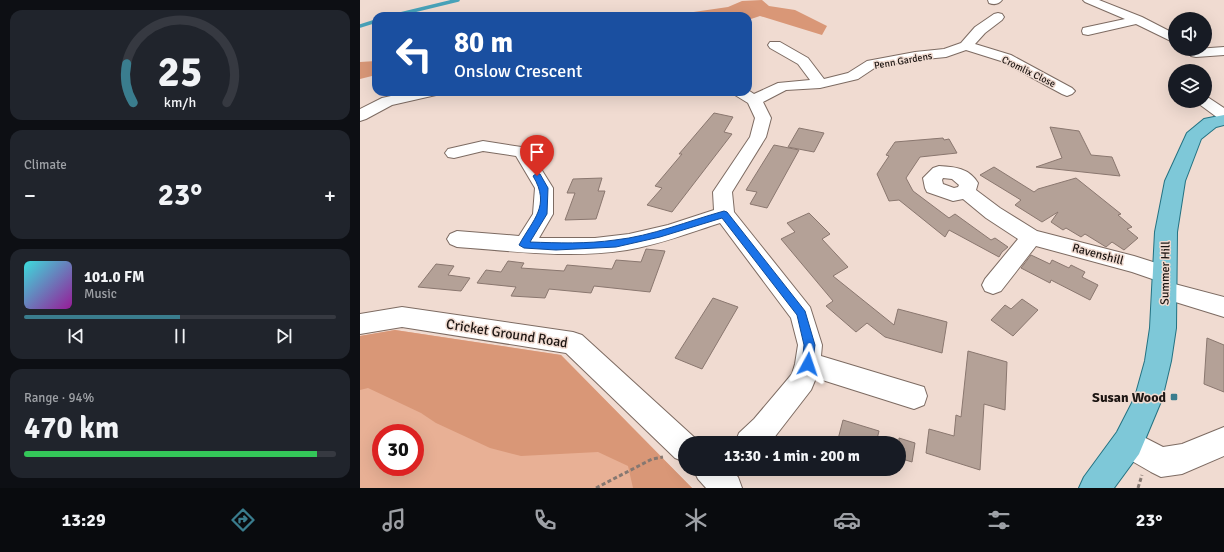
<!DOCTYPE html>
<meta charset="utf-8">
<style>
body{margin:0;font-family:Signika,sans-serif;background:#20242c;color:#f1f3f6;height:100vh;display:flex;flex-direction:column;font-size:15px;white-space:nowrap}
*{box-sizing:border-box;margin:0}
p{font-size:13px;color:#9ea1a6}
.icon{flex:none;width:22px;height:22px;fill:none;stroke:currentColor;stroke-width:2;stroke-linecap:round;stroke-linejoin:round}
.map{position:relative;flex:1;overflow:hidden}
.details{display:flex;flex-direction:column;gap:10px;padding:10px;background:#0d0f14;width:360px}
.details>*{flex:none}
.guide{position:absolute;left:12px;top:12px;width:380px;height:84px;border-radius:12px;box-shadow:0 4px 16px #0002;background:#1a4fa0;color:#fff;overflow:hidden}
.controls{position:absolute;left:808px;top:12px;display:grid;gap:8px}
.controls a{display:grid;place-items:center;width:44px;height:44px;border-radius:50%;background:#171b24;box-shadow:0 4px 16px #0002;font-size:20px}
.speed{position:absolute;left:12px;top:424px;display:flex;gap:8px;font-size:20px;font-weight:700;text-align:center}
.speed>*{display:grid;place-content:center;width:52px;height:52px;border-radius:50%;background:#171b24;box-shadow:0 4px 16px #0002;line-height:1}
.speed .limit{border:6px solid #d22;background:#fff;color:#111}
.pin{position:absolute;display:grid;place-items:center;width:34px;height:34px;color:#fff;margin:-41px -17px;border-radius:50% 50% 50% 0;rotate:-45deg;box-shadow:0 0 4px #0007}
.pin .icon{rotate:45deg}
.me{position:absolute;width:44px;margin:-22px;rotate:5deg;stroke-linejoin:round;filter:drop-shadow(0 0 3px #0008)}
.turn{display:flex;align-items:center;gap:14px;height:84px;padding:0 16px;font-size:18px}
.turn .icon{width:52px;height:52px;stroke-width:2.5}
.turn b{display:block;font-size:28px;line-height:34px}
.big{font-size:30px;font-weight:800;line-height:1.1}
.details .widget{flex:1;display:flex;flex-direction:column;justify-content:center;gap:6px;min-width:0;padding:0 14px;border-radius:12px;background:#20242c}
.details .dial{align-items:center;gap:0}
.dial svg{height:104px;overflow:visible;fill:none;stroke:#363941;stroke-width:7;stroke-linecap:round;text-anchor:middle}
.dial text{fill:#f1f3f6;stroke:none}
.song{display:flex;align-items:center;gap:12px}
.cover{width:48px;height:48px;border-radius:6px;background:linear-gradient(135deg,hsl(180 70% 55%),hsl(300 70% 35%))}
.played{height:4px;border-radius:2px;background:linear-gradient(90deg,#3a7d8e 50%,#363941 50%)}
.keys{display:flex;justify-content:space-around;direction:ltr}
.heat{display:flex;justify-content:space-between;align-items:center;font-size:22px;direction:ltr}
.charge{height:6px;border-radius:3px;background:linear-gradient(90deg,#34c759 94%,#363941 0)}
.trip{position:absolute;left:318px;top:436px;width:228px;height:40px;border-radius:20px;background:#171b24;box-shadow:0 4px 16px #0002;font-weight:800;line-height:40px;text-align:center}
.dock{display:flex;height:64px;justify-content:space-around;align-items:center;background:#090b0e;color:#9ea1a6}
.dock .icon{width:28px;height:28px}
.dock .selected{color:#3a7d8e}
.dock b{font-size:18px;color:#f1f3f6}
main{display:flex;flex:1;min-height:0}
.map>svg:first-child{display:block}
.green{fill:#e8b095;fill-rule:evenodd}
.forest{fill:#d99777}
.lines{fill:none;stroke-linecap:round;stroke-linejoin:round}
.stream{stroke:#48a2b9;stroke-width:3.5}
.building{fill:#b4a197;stroke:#8a776f}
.minor-casing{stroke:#7d6b62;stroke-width:2}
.primary-casing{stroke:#247282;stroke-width:2}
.path{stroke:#867871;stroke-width:3;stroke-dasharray:4 2.5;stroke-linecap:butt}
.minor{fill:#fff;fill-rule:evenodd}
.primary{fill:#7ec8d8;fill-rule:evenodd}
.route{fill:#1a73e8;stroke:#114b97}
.poi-dot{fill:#3a7d8e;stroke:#f0dbd1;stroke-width:1.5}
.labels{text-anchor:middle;stroke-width:3;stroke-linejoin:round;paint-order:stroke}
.far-street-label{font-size:10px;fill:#1d1613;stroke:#f0dbd1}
.street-label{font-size:12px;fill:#1d1613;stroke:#f0dbd1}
.near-street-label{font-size:14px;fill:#1d1613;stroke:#f0dbd1}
.near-poi-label{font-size:14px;font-weight:bold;fill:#1d1613;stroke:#f0dbd1;text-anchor:end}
</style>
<main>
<section class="details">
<div class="widget dial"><svg viewBox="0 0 100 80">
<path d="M14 69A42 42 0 1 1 86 69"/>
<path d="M14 69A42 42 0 0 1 9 39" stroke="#3a7d8e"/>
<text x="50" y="56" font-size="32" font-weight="700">25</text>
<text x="50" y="72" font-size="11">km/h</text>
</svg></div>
<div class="widget"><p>Climate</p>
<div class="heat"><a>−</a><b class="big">23°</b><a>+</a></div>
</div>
<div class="widget">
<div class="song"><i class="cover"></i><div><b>101.0 FM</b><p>Music</p></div></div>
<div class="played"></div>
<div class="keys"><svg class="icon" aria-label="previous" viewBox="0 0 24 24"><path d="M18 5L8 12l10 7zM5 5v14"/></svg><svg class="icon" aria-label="pause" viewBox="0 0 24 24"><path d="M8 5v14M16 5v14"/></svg><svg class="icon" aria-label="next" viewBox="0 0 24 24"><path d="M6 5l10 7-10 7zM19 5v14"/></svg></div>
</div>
<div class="widget"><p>Range · 94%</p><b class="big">470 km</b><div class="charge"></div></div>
</section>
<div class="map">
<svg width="864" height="488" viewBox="0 0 864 488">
<rect width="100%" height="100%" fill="#f0dbd1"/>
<!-- green -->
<path class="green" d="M35 330 201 355 332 488H0V336ZM21 433H55V467H21Z"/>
<!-- forest -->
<g class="forest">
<path d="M402 0 409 6 435 10 467 26 462 35 400 16 388 20V16H306L368 7 382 1Z"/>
<path d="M16 61V75L0 79V62Z"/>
<path d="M35 330 201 355 332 488H273L268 466 238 452 161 456 130 448 76 423 61 413 8 388 0 390V336Z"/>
</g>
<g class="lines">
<!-- stream -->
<g class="stream">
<path d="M32 16 98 0"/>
<path d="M0 26 16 21"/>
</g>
</g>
<!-- building -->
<g class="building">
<path d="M354 113 373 117 364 132 372 134 312 212 287 205 302 188 295 186 322 154H319Z"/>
<path d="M690 127 719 131 731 155 752 157 760 176 676 167 702 158Z"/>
<path d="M439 128 464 133 454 152 428 147Z"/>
<path d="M583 138 584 140 589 139 597 153 560 157 546 178 553 191 589 218 595 214 631 240 635 238 648 247 642 252 639 257 589 230 585 237 539 200 529 201 517 174 529 156 526 155 535 142Z"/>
<path d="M414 145 439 150 407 208 390 204 397 192 386 190Z"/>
<path d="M634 167 674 192 678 189 716 178 761 214 758 215 772 227 767 229 778 238 764 250 752 242 746 247 725 234 721 237 706 228 703 230 691 222 698 212 682 222 655 205 661 200 620 175Z"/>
<path d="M242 178 238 191H245L236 219 205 220 215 193H207L213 179Z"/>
<path d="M449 213 470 234 462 239 488 267 473 276 534 325 538 309 587 322 582 353 525 337 507 323 496 332 466 306 473 301 421 239 435 232 427 223Z"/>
<path d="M286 249 305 251 290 292 234 286 231 293 189 289 185 298 151 296 156 287 117 283 126 270 141 272 148 261 164 263 161 268 204 271 207 265 252 269 256 260 281 262Z"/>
<path d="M671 255 690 264 692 260 709 268 711 265 725 272 722 277 738 285 730 300 691 280 690 283 661 268Z"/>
<path d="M76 264 94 266 88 275 110 278 101 291 58 287Z"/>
<path d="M353 298 378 307 342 369 315 358Z"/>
<path d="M662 299 678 310 653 336 631 320 645 305 651 309Z"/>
<path d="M847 338 864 345V392L844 384Z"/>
<path d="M608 351 647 362 645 410 624 404 620 470 566 453 569 429 594 436 596 415 601 417Z"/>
<path d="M483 420 519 431 516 443H477Z"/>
<path d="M539 438 555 443 552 462 539 458Z"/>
</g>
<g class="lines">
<!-- minor casing -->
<g class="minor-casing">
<g id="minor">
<path d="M628 0H642C639 4 634 5 629 3Z"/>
<path d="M723 0H739L782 17 815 34V43L776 24 728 35 723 34 722 31 723 28 765 19 725 2Z"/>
<path d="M638 13 642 14 644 17 642 20 625 33 615 44 651 55 712 88 715 91 712 94 707 96 702 94 641 61 606 50 586 57 555 60 516 67 498 79 460 88 426 90 403 102 411 118 406 137 372 192 374 212 450 307 462 345 461 356 564 387 567 396 564 405 554 409 456 378 451 390 410 443H375L379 433 394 419 432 374 435 364 438 345 431 318 360 223C329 233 298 245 267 250 210 259 153 251 97 247L90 244 87 239 90 234 97 231 159 236 173 214 175 188 156 156 123 151 94 158 88 157 85 153 88 149 123 141 168 148 193 188V214L179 238H235L269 234 308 225 354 210 353 192 390 137 395 118 388 103 375 95 372 92H388V90L394 94 418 83 450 80 438 64 410 48 408 45 410 42H420L448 58 464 79 488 73 507 61 555 52 584 49 601 43 615 27 634 14Z"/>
<path d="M864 47V55L836 57 831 56 829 53 831 50 836 49Z"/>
<path d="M49 92H79L76 95 32 105 6 119 0 121V109L22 98Z"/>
<path d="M845 97 849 98 864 108V120L858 118 839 104 836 101H845Z"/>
<path d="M579 166C595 167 609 168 618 183L616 190 640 208 677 231 774 256 812 268 815 274 812 280 807 282 864 297V317L796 296 793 290 796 284 801 282 772 272 676 246 641 291 633 294 625 291 622 285 625 279 658 239 626 218 603 199 593 201 567 192 565 188 563 178 573 168ZM583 178 592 179 599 185 598 187 594 188 583 184 582 180Z"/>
<path d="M42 307 213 332 222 335 335 438 337 443H325V462L315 458 206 353 42 327 0 334V314Z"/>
<path d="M864 427V456L822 474 801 477 791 472 758 453 754 443 758 433 768 429 803 447 822 444Z"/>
<path d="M333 469H369L378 477 382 488H346L338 479Z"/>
</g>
</g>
<!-- primary casing -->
<g class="primary-casing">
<path id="primary" d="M864 115V125L856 127 841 139 825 181 817 232 816 328 811 361 802 399 779 454 754 488H719L724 477 757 432 775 397 785 361 790 328 795 232 805 181 827 133 844 119Z"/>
</g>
<!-- path -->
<g class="path">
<path d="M236 488 292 459 303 457"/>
<path d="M778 488 782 475"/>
</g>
<!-- minor -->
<use href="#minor" class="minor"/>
<!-- primary -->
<use href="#primary" class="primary"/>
</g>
<!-- route -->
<path class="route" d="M177 173 180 174 188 188 187 214 170 242C198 243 227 244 255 240 292 236 328 221 364 211L367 212 445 311 455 345 452 368 448 369 444 368 442 364 444 345 437 315 362 218 300 237 256 247 196 250 164 248 159 245C173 219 191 206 173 176Z"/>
<!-- markers -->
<rect class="poi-dot" x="810" y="393" width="8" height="8" rx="2"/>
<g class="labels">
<!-- far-street labels -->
<g class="far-street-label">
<text transform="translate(543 60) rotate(-10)" y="4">Penn Gardens</text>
<text transform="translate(669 71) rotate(26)" y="4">Cromlix Close</text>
</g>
<!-- street labels -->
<g class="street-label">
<text transform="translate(738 254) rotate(15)" y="4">Ravenshill</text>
<text transform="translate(805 273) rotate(-89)" y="4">Summer Hill</text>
</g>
<!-- near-street labels -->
<g class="near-street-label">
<text transform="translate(147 333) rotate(9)" y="5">Cricket Ground Road</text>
</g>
<!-- near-poi labels -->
<g class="near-poi-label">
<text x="806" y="402">Susan Wood</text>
</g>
</g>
</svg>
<div class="controls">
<a><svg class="icon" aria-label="sound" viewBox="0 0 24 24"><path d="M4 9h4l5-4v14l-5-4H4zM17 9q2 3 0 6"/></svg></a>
<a><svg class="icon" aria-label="layers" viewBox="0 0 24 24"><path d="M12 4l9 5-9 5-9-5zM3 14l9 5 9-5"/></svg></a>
</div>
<div class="speed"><div class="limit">30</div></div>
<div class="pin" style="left:177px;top:176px;background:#d93025"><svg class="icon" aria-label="arrive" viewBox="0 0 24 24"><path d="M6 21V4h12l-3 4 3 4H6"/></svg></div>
<svg class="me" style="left:448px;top:364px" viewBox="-20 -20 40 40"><path d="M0-17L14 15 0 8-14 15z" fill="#1a73e8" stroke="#fff" stroke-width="4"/></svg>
<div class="trip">13:30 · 1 min · 200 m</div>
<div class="guide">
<div class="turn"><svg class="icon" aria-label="left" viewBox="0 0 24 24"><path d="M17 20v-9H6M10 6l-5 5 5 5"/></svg><div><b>80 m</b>Onslow Crescent</div></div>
</div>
</div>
</main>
<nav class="dock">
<b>13:29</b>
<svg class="icon selected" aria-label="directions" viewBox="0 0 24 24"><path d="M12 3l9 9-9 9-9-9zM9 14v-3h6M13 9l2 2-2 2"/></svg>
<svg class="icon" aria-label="music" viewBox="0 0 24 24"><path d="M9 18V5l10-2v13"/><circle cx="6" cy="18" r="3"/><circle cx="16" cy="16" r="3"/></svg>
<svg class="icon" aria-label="phone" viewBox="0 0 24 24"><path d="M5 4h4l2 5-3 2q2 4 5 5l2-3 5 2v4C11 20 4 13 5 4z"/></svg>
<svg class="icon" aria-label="climate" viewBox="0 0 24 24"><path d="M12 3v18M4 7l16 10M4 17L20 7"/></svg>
<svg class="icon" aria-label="car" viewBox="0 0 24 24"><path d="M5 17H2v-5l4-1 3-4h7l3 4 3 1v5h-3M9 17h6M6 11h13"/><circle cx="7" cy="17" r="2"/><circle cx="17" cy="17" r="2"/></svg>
<svg class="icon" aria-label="filters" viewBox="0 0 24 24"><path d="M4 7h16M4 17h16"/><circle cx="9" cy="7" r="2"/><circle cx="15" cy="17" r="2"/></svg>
<b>23°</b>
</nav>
